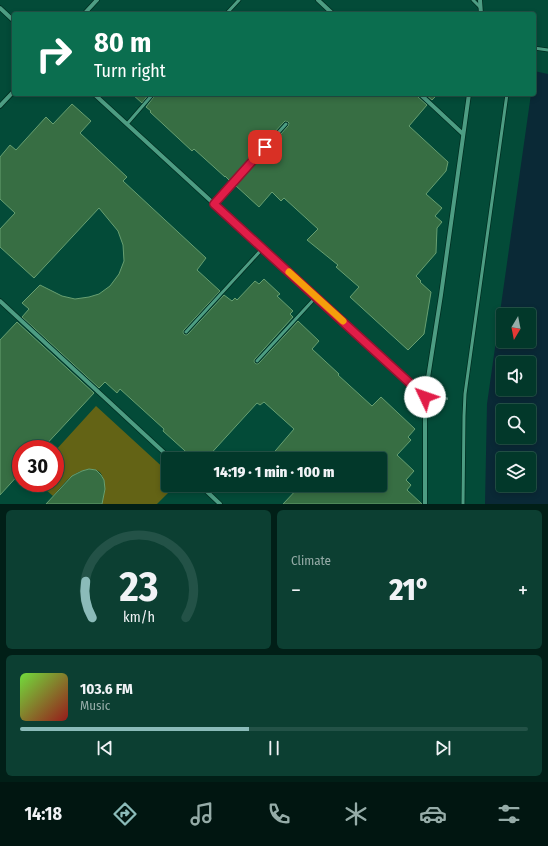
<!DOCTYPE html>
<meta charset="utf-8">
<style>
body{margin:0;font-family:"Fira Sans Condensed",sans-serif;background:#0c3f32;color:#f1f3f6;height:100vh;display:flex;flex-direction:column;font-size:15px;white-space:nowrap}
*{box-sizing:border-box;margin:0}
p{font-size:13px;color:#96aca8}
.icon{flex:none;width:22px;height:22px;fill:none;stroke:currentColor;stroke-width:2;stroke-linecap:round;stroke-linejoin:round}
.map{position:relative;height:504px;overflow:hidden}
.details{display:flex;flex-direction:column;gap:6px;padding:6px;background:#011f17;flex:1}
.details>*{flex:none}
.top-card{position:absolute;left:12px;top:12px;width:524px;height:84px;border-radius:4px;box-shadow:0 2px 6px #0003,0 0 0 1px #235247;background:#0b6e4f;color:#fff;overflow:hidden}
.needle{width:26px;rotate:190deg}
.buttons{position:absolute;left:496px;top:308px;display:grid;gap:8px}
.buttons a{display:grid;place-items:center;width:40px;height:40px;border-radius:4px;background:#02382a;box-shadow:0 2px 6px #0003,0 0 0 1px #235247;font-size:20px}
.speed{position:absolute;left:12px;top:440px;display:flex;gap:8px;font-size:20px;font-weight:700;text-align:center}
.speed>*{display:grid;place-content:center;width:52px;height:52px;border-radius:50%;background:#02382a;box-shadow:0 2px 6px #0003,0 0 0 1px #235247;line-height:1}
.speed .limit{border:6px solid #d22;background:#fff;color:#111}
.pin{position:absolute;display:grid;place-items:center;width:34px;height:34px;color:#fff;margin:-17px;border-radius:8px;box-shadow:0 2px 6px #0006}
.me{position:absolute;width:44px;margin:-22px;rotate:312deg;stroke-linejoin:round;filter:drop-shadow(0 0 3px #0008)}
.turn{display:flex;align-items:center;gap:14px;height:84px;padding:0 16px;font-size:18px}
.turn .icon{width:52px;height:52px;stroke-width:2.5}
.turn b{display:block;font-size:28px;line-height:34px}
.big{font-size:30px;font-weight:800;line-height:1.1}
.details .card{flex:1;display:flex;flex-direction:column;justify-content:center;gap:6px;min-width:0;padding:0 14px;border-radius:6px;background:#0c3f32}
.details .dial{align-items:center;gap:0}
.dial svg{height:104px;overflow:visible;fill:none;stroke:#235247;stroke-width:7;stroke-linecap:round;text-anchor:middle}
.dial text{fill:#f1f3f6;stroke:none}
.song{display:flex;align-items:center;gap:12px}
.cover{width:48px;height:48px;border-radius:6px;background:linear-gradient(135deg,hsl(100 70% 55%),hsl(0 70% 35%))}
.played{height:4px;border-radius:2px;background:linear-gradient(90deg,#8bbbb9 45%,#235247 45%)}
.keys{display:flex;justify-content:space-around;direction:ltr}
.heat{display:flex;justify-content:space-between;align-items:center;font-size:22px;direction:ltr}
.details .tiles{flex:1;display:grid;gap:6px;grid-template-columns:1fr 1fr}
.card:last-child{grid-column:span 2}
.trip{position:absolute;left:161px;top:452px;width:226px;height:40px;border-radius:4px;background:#02382a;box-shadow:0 2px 6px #0003,0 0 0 1px #235247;font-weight:800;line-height:40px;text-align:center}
.tab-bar{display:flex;height:64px;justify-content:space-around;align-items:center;background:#011611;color:#96aca8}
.tab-bar .icon{width:28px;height:28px}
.tab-bar .current{color:#8bbbb9}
.tab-bar b{font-size:18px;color:#f1f3f6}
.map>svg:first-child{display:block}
.green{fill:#636315}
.water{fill:#0a2936;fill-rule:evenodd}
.building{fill:#376e43;stroke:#679f71}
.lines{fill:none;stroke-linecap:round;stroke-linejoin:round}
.lane-casing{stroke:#002e21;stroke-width:4.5}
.street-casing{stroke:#002e21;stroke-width:5.5}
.path{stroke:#5a9281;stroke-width:2.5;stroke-dasharray:3 3;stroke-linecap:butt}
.lane{stroke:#4d9d83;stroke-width:3}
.street{stroke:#4d9d83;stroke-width:4}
.route-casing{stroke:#92132f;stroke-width:10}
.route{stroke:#e11d48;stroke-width:7}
.slow{stroke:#f59e0b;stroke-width:7}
</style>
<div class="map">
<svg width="548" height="504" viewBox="0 0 548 504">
<rect width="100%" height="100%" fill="#034b38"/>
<!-- green -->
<path class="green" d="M96 406 168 472V485H176L157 504H99C100 499 104 484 103 479 101 464 81 469 72 476 66 480 58 491 53 496L38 483H55V451Z"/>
<!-- water -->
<path class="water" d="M534 71 548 74V504H485L487 404 531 94H534ZM503 315H529V341H503ZM503 363H529V389H503ZM503 411H529V437H503ZM503 459H529V485H503Z"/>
<!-- building -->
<g class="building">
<path d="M132 94H149L142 103Z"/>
<path d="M156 94H417L418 97 427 105 409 126 448 162 446 171 426 194 442 208 435 216 442 222 437 228 436 253 416 276 421 281 420 282 431 292 424 334 408 350 350 297 359 287 336 267 338 265 307 240 318 229 284 198 281 201 272 192 259 207 235 185 288 126 289 123 288 122 285 121 284 122 230 181 225 176V177L194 149 192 151 150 112 151 111 146 107Z"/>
<path d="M425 94H438L432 100Z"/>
<path d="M72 104 91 121 80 133 127 177 123 181 206 258 197 270 220 291 184 330 183 332 184 334 186 335 188 334 224 295 232 301 235 298 237 300 255 281 259 284 264 279 280 294 277 296 293 311 290 314 293 317 255 359 254 361 255 363 257 364 259 363 298 321 319 341 312 349 339 374 338 375 372 406 381 397 415 429 408 437 411 440 397 455 414 471 406 480 411 485 407 490 422 504H283L300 486 299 485H380V459H272L270 457 294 429 264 402 260 405 257 403 206 459H194L163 431 164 429 120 389 117 393 105 382 99 388 22 317 29 309 22 303 40 285 62 296 75 299 89 297 99 294 110 286 119 274 124 261 123 245 118 231 99 208 34 278 0 247V229L15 213 0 199V157L10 145 16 150 46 117 53 124Z"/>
<path d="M17 322 94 393 42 449H21V472L0 495V340Z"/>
<path d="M89 469 96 470 101 475 104 480 105 489 102 504H46L72 476 82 471Z"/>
</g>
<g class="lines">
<!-- lane casing -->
<g class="lane-casing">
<g id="lane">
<path d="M473 0 480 7"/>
<path d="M226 14 239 0"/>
<path d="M534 48 548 50"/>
<path d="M127 124 153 94"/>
<path d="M214 204 286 124"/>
<path d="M186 332 263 248"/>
<path d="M257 361 316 297"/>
<path d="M463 504 464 416 465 394 507 94"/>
</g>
</g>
<!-- street casing -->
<g class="street-casing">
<g id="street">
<path d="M318 0 333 14"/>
<path d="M480 0 481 14"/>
<path d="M0 8 14 21"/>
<path d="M84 14 97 0"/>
<path d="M94 94 425 397"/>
<path d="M420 94 463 134"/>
<path d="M0 106 14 91"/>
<path d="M0 301 171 459"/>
<path d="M200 485 220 504"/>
<path d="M425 504V397L441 295 469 94"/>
</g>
</g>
<!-- path -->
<path class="path" d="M439 398 450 399"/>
<!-- lane -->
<use href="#lane" class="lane"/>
<!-- street -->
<use href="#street" class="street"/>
</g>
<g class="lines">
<!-- route casing -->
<g class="route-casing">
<path id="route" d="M265 147 214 204 425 397"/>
</g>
<!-- route -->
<use href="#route" class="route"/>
<!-- slow -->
<path class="slow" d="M289 272 343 321"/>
</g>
</svg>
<div class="buttons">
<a><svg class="needle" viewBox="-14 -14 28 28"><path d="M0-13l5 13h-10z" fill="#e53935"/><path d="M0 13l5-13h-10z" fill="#96aca8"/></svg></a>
<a><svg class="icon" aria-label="sound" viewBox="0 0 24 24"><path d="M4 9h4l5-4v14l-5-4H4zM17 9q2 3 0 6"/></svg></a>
<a><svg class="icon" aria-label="search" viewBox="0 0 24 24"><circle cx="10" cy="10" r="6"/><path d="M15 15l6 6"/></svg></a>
<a><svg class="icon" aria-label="layers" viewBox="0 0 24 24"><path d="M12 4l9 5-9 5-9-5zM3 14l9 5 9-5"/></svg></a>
</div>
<div class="speed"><div class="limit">30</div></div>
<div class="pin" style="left:265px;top:147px;background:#d93025"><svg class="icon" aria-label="arrive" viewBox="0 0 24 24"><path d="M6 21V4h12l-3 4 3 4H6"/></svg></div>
<svg class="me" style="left:425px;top:397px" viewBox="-20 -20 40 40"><circle r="19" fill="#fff"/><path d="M0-13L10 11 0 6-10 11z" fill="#e11d48"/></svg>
<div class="trip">14:19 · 1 min · 100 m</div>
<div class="top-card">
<div class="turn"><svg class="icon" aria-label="right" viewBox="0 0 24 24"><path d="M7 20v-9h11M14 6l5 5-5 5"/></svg><div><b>80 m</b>Turn right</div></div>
</div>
</div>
<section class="details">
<div class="tiles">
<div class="card dial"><svg viewBox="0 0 100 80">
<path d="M14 69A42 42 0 1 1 86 69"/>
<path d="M14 69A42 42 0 0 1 9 41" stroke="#8bbbb9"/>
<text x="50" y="56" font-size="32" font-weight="700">23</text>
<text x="50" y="72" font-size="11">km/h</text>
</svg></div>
<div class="card"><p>Climate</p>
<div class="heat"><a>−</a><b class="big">21°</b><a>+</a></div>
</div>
<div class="card">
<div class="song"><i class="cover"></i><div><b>103.6 FM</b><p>Music</p></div></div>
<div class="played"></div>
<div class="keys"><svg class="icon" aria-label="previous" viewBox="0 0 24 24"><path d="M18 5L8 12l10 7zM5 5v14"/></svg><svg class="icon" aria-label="pause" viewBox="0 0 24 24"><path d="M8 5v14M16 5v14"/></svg><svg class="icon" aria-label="next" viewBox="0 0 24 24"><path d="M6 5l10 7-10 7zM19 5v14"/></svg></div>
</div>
</div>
</section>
<nav class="tab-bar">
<b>14:18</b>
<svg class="icon current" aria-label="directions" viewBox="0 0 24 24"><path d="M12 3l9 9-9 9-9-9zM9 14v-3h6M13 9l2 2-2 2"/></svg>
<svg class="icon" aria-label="music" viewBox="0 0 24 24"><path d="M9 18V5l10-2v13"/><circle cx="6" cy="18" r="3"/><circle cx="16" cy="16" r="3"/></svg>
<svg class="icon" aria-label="phone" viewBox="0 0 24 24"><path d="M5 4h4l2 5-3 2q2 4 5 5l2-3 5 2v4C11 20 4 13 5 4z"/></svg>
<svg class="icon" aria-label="climate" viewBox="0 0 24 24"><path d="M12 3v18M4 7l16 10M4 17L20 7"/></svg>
<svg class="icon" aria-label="car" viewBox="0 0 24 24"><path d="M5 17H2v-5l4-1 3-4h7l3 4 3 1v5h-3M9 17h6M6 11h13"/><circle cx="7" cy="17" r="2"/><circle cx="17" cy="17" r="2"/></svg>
<svg class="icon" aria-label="filters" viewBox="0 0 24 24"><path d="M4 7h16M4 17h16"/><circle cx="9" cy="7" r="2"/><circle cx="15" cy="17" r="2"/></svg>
</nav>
